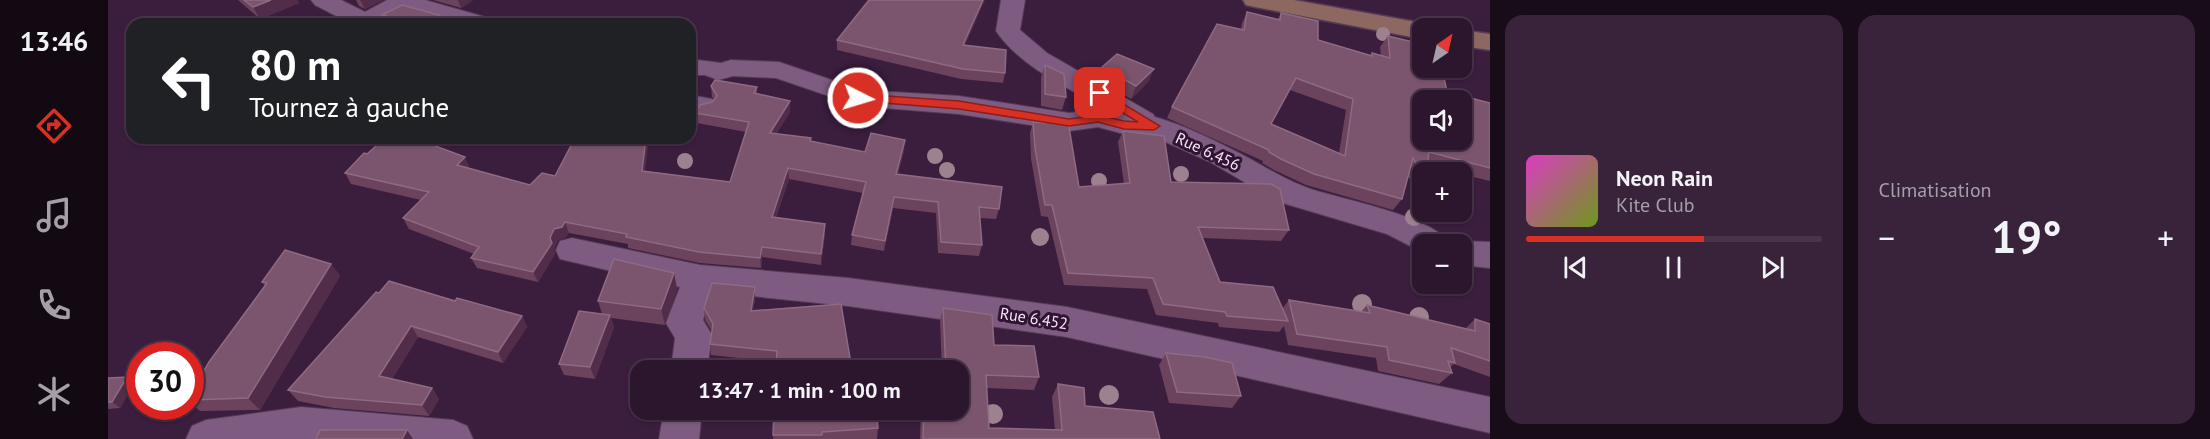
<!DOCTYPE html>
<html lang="fr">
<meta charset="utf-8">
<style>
body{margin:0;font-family:"PT Sans",sans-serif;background:#38233a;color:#f1f3f6;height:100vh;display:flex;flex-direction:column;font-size:22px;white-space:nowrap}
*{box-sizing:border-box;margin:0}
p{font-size:20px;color:#a69faa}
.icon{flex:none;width:33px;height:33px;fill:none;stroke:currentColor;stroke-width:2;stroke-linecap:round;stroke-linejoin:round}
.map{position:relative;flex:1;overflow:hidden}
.sheet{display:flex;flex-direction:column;gap:15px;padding:15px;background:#180c19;width:720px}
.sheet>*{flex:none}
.guide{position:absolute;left:18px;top:18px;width:570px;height:126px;border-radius:18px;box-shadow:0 2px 4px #0004,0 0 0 2px #48354a;background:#202124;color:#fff;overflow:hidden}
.needle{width:39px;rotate:34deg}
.controls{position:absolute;left:1304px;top:18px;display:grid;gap:12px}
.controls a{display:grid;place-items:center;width:60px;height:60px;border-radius:12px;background:#2c162e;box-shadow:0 2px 4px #0004,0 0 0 2px #48354a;font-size:30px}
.speed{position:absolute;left:18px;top:342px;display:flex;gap:12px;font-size:30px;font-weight:700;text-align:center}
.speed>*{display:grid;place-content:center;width:78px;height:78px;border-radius:50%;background:#2c162e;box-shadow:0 2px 4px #0004,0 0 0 2px #48354a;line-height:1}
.speed .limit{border:9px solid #d22;background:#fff;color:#111}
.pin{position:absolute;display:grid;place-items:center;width:51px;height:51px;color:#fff;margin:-26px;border-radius:12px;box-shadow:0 3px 9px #0006}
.me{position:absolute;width:66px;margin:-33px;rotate:95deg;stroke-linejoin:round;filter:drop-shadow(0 0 4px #0008)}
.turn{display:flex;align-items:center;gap:21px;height:126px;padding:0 24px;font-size:27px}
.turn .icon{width:78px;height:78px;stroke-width:2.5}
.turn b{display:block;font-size:42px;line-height:51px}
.big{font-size:45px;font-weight:700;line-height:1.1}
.sheet .widget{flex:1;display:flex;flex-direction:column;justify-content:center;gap:9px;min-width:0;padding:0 21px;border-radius:18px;background:#38233a}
.song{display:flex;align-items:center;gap:18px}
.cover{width:72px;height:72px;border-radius:9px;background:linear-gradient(135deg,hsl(310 70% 55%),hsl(80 70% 35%))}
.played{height:6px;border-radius:3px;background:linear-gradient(90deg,#d93025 60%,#48354a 60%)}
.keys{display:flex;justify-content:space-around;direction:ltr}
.heat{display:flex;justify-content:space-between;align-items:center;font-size:33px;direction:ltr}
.sheet .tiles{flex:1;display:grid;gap:15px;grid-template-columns:repeat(2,1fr)}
.trip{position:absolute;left:522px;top:360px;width:339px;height:60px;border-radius:18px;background:#2c162e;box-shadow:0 2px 4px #0004,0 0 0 2px #48354a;font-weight:700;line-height:60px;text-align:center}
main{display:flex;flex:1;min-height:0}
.tabs{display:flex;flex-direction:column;width:108px;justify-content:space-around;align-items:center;background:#120912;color:#a69faa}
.tabs .icon{width:42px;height:42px}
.tabs .active{color:#d93025}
.tabs b{font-size:27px;color:#f1f3f6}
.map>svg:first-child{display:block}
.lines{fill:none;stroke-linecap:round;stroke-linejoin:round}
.street-casing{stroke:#553b57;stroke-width:2}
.secondary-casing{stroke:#553b57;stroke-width:3}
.street{fill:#7e5c81;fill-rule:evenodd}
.secondary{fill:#8c6860;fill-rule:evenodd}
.tree{fill:#9d818e}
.wall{fill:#6b435c;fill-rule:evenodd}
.shaded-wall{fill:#512d49}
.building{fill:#7a556d;stroke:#8e6b83;stroke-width:1.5;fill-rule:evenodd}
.route{fill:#d93025;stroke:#8d1f18;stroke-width:1.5}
.labels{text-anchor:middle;stroke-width:6;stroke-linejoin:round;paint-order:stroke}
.street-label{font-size:16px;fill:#f8e5f9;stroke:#311333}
</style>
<main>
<nav class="tabs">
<b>13:46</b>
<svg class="icon active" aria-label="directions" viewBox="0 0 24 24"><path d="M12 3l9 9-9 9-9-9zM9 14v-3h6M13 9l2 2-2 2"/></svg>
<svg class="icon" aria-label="music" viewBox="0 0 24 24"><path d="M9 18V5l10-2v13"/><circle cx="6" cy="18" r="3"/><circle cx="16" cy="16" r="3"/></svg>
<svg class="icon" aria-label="phone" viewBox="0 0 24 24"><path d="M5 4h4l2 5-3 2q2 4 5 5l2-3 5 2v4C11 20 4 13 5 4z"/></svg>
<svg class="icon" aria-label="climate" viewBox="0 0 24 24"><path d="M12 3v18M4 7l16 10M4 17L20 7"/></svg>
</nav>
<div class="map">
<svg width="1382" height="439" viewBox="0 0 1382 439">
<rect width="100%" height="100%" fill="#3b1d3e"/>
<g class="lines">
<!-- street casing -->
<g class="street-casing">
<g id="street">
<path d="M203 0H233L257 12 279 0H317L384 19 388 24H350L297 9C253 33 250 27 207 5Z"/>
<path d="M893 0H917L912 30 939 53 1045 114 1047 117C1072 124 1100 137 1123 149 1152 163 1178 182 1209 191 1239 200 1328 218 1342 244L1353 241 1382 242V268L1353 265V244H1314V252L1279 234 1178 204 1155 193 1102 162 1042 135 1016 134 990 127 961 131 851 114 750 106 668 78 625 76 610 80 597 75H582V59L613 63 623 60 671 62 753 90 851 96 961 113 990 109 1002 112C964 89 914 69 888 31Z"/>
<path d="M582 95 604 99 608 105 604 111 594 114 582 111Z"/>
<path d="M464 238 592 265 740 278 959 307 1382 397V433L959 337 740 306 604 292 595 320 604 335 599 370H563L567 338 558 323 572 287 452 259 448 250 452 241Z"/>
<path d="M193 407 345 420 359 426 365 439H78L84 426 98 420Z"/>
<path d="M556 410H594L591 439H551Z"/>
</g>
</g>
<!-- secondary casing -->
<g class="secondary-casing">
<g id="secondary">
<path d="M1135 0H1186L1314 23 1325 28H1314V39L1147 7 1138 5Z"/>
<path d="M1353 30 1382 34V50L1353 46Z"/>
</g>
</g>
<!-- street -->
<use href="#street" class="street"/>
<!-- secondary -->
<use href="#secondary" class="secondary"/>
</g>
<!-- trees -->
<g class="tree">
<circle cx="1275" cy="34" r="7"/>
<circle cx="827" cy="156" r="8"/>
<circle cx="577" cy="161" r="8"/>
<circle cx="839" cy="170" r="8"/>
<circle cx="1073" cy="174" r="8"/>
<circle cx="991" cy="181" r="8"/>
<circle cx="1306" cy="217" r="9"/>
<circle cx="932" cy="237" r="9"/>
<circle cx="1254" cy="304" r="10"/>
<circle cx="1311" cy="317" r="10"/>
<circle cx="1001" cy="395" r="10"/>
<circle cx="885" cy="414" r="10"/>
</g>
<!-- wall -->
<g class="wall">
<path d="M130 0H189L191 3 152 19Z"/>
<path d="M248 0H275L257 9 251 6Z"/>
<path d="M325 0H365L353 8Z"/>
<path d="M1139 12 1170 19 1173 13 1210 40 1263 55 1264 53 1273 56 1272 47 1280 36 1339 92 1382 103V181L1353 174V172H1348L1319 165 1314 172V184L1308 191 1300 176 1294 199 1285 210 1198 185 1166 170 1154 163 1155 161 1059 118 1064 107 1133 29 1134 23ZM1182 90 1238 110 1231 153 1163 124Z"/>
<path d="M274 15 333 22 330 24H286L276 21Z"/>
<path d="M729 40 857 45 897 73 895 83 853 79 729 50Z"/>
<path d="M937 65 958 97 954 110 933 106V77Z"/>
<path d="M994 67 1041 81 1023 99 989 79Z"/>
<path d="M603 86 649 87V94L682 112 668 134 703 138V141L757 152 796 151 790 174 891 209 888 219 872 218 874 245 871 256 830 253 828 213 785 208 776 251 743 245 744 235 755 193 681 179 668 217 717 224V234L713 265 654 257 653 268 592 263 520 248V244L461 233 458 237 450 240 446 249 447 254 430 282 369 268 363 258 366 254 301 229 295 218 313 200 243 184 237 173 362 168 422 185 447 176 537 171 622 182 638 132 589 123 587 113 604 102 606 99 604 97Z"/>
<path d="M937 118 971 187 1016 184 1010 142 1015 131 1063 182 1181 230 1173 241 1095 238 1112 282 1174 309 1181 300 1253 312 1259 305 1357 329 1367 319 1382 324V377L1346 364 1342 367 1344 373 1331 384 1270 371 1268 358 1180 345 1176 326 1171 332 1111 327 1110 323 1048 315 1039 289 956 285 940 217 933 216 923 159 922 133 925 122 936 123Z"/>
<path d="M223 264 232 276 152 410 92 411 82 403V395L157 286 154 282Z"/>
<path d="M566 273 569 289 557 325 503 318 506 327 487 379 456 375 451 364 494 314 490 301Z"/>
<path d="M647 287V299L645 310 733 304 668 362 603 355 602 344 604 331 597 320 596 308Z"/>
<path d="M271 293 414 316 419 327 395 363 310 337 284 379 324 388 331 399 321 416 226 408 190 401 180 390Z"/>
<path d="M835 308 931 377 926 390 878 388 881 428 947 430 944 397 950 384 977 406 1052 439H812L813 410H850V370H834L832 321Z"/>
<path d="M1058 353 1133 396 1124 408 1061 403 1051 365Z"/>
<path d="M0 378 26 383 12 408 0 409Z"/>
<path d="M770 428 769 439H665V435Z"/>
</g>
<!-- shaded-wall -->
<g class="shaded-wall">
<path d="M163 0H189L191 3 152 19 145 7Z"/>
<path d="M252 0H275L257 9Z"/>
<path d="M350 0H365L353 8Z"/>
<path d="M875 0H877L853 55 855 45Z"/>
<path d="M331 15 333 22 330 24H318Z"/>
<path d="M1046 69 1041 81 1023 99 1028 86Z"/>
<path d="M682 101V112L662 143V133Z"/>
<path d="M538 138H541L536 182 534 171Z"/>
<path d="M797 140 796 151 787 185 788 174Z"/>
<path d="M357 157 362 168 354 175 349 165Z"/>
<path d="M680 168 681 179 664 227V217Z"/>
<path d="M786 197 785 208 776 251 777 241Z"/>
<path d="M457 222 461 233 458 237 450 240 446 249 447 254 430 282 425 272 446 229Z"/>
<path d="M717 224V234L713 265V254Z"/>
<path d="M654 247V257L653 268 652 258Z"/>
<path d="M223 264 232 276 152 410 140 398Z"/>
<path d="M566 273 569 289 557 325 553 309Z"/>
<path d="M647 287V299L644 322 643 311Z"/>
<path d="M502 315 506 327 487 379 482 367Z"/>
<path d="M414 316 419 327 395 363 390 352Z"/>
<path d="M303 326 310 337 279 387 271 376Z"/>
<path d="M19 377 26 383 12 408 4 402Z"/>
<path d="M324 388 331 399 321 416 314 405Z"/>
<path d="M299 430 305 439H294Z"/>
</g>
<!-- building -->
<g class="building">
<path d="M136 0H163L145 7Z"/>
<path d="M761 0H875L855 45 898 50 897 73 855 69 729 40Z"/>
<path d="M294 5 331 15 318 24H306L274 15Z"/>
<path d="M1139 12 1172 20 1173 13 1210 21V40L1264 56V53L1282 58 1280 36 1314 44V68H1334L1339 92 1382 103V168L1321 152 1318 172H1314V175L1305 158 1294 199 1206 174 1173 159 1161 152V150L1064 107 1109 24 1136 30ZM1188 78 1245 99 1237 156 1163 124ZM1314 100H1353V140H1314Z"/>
<path d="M1009 54 1046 69 1028 86 994 67Z"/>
<path d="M937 65 956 74 958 97 937 94Z"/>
<path d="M607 80 649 87 646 93 682 101 662 133 703 138 702 141 757 152 763 133 797 140 788 174 894 187 891 209 871 207 874 245 833 242 830 202 786 197 777 241 744 235 758 182 680 168 664 217 717 224 713 254 654 247 652 258 591 252 518 237 519 234 457 222 454 227 446 229 442 238 444 243 425 272 363 258 371 247 295 218 321 192 237 173 256 153 259 154 277 138H306L357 157 349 165 422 185 434 173 447 176 467 138H538L534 171 622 182 641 122 587 113 592 105 604 102 609 96 603 86Z"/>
<path d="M937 118 960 121 971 187 1022 183 1015 131 1056 136 1063 182 1163 184 1172 189 1181 230 1090 227 1112 282 1165 287 1180 321 1119 316 1117 312 1055 304 1045 278 960 273 944 205H937L927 148 925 122 937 123Z"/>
<path d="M177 250 223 264 140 398 82 400V395L101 362 159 283 154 282Z"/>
<path d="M506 259 566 273 553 309 490 301Z"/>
<path d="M281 281 347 301 349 298 414 316 390 352 303 326 271 376 324 388 314 405 217 397 180 390 268 292 271 293Z"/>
<path d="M604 283 647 287 643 311 733 304 744 370H668L669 351 602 344 605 324 596 308Z"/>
<path d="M1181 300 1262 313 1259 305 1367 331V319L1382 324V361L1343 348 1347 363 1340 361 1344 373 1281 360 1279 347 1189 334Z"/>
<path d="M835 308 884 315 886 345 926 346 931 377 878 375 881 428 954 430 950 384 976 388 977 406 1045 412 1052 439H815L816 410H850V370H838Z"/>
<path d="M471 311 502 315 482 367 451 364Z"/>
<path d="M1058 353 1097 357 1124 363 1133 396 1069 392Z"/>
<path d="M19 377 4 402H0V378Z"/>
<path d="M666 410H768L770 428 714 432V435H665Z"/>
<path d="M212 430H299L294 439H208Z"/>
</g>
<!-- route -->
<path class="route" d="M992 90 1052 126 1046 130 1016 129 990 122 961 126 851 109 750 101 744 98 750 94 851 101 961 119 990 115 1016 121 1030 122 987 96V91Z"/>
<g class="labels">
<!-- street labels -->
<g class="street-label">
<text transform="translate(1100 151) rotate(25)" y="6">Rue 6.456</text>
<text transform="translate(926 318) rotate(9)" y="6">Rue 6.452</text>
</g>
</g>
</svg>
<div class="controls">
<a><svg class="needle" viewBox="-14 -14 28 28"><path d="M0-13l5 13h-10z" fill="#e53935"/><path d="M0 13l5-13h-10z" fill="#a69faa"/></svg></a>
<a><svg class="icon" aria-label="sound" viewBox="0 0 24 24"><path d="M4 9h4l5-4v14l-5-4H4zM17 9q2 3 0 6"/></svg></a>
<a>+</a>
<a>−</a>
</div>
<div class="speed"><div class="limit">30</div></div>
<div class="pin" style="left:992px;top:93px;background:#d93025"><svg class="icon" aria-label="arrive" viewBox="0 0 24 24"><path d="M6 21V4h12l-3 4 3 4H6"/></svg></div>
<svg class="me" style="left:750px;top:98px" viewBox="-20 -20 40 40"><circle r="17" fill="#d93025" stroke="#fff" stroke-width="3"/><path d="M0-11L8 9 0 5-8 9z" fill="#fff"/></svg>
<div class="trip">13:47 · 1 min · 100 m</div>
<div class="guide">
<div class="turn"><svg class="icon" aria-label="left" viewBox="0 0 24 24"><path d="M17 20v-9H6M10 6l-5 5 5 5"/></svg><div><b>80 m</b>Tournez à gauche</div></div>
</div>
</div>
<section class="sheet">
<div class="tiles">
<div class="widget">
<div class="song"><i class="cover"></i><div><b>Neon Rain</b><p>Kite Club</p></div></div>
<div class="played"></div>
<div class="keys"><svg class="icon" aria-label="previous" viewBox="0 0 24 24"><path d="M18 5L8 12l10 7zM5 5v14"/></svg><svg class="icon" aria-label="pause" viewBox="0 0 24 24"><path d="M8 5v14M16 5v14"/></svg><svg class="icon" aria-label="next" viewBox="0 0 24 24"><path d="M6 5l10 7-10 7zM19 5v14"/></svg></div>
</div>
<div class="widget"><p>Climatisation</p>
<div class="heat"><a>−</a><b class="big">19°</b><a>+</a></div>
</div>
</div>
</section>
</main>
